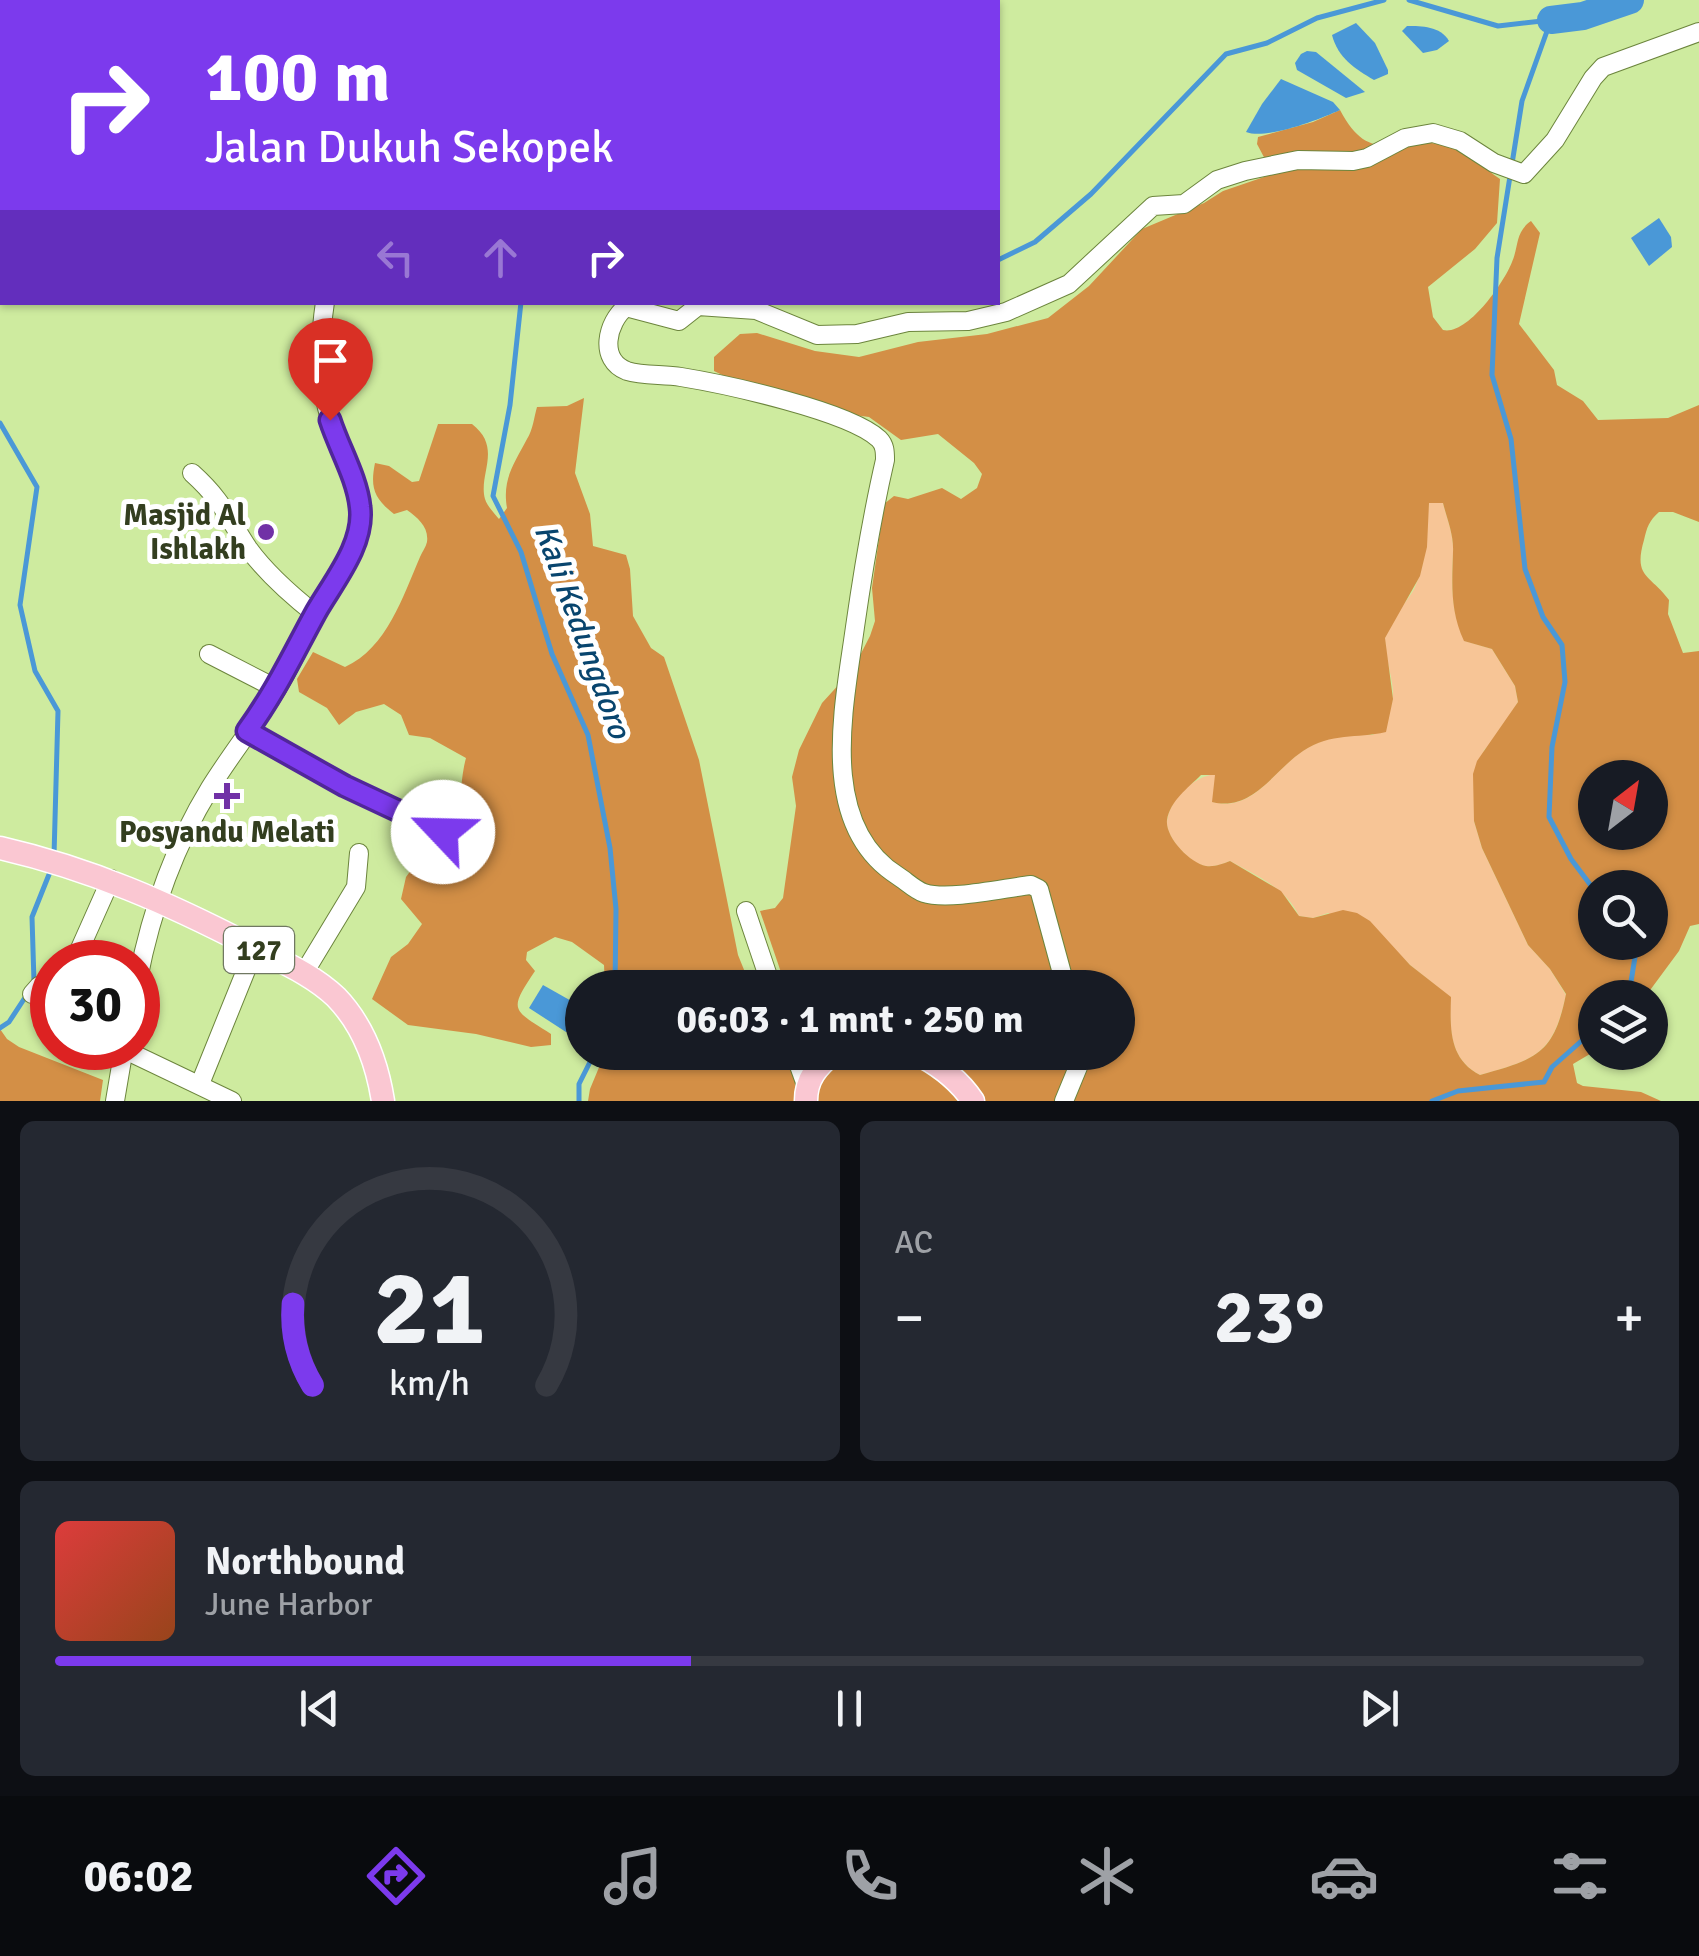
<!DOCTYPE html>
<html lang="id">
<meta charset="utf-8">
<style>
body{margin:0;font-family:Signika,sans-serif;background:#242831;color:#f1f3f6;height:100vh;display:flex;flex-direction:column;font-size:38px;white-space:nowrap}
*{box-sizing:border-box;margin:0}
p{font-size:32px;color:#9ea1a6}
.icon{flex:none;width:55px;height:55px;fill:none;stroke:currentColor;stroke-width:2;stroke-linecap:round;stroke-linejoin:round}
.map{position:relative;height:1101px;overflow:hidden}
.side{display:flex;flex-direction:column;gap:20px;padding:20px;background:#0d0f14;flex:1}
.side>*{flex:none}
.guide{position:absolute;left:0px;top:0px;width:1000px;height:305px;box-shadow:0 2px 8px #0004;background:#7c3aed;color:#fff;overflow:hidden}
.needle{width:65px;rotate:31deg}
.fabs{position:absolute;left:1578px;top:760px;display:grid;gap:20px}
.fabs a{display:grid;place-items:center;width:90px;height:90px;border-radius:50%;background:#171b24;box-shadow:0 2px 8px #0004;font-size:50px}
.speed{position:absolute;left:30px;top:940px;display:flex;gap:20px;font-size:50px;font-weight:700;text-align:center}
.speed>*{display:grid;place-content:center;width:130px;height:130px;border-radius:50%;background:#171b24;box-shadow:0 2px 8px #0004;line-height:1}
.speed .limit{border:15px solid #d22;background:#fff;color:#111}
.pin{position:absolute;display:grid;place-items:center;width:85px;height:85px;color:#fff;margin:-102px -42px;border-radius:50% 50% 50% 0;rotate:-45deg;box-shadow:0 0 10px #0007}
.pin .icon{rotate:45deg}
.me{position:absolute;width:110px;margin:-55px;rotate:294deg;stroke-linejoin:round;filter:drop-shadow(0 0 8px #0008)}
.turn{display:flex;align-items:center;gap:35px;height:210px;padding:0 40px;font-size:45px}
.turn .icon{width:130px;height:130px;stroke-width:2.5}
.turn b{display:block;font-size:70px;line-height:85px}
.lanes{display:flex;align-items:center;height:95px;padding:0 40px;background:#0003;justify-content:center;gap:50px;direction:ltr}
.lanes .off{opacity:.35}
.big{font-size:75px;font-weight:700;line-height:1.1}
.side .widget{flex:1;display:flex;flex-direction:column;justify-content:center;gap:15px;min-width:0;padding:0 35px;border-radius:15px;background:#242831}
.side .dial{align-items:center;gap:0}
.dial svg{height:260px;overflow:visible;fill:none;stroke:#363941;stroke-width:7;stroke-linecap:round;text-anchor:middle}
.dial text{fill:#f1f3f6;stroke:none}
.song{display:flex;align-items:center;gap:30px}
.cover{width:120px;height:120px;border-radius:15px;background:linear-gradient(135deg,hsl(0 70% 55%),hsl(20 70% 35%))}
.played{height:10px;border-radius:5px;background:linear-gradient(90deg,#7c3aed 40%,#363941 40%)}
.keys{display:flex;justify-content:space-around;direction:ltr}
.heat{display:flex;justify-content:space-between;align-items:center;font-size:55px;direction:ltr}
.side .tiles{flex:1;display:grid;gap:20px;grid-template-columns:1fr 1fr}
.widget:last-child{grid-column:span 2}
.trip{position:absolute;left:565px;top:970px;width:570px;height:100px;border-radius:50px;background:#171b24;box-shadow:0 2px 8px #0004;font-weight:700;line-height:100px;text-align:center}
.menu{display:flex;height:160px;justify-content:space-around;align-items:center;background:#090b0e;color:#9ea1a6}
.menu .icon{width:70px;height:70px}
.menu .on{color:#7c3aed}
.menu b{font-size:45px;color:#f1f3f6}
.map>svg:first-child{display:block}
.green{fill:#f7c596}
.forest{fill:#d38f46;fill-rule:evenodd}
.water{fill:#4a98d7}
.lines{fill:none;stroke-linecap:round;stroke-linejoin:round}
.stream{stroke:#4a98d7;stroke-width:5}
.river{stroke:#4a98d7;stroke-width:28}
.minor-casing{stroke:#6c853d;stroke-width:20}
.major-casing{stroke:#fff;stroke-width:25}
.minor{stroke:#fff;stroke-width:18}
.major{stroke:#fac7d2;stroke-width:22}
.route-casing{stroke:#51269a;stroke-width:25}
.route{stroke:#7c3aed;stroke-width:18}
.poi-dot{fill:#7131a6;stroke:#fff;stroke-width:4}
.labels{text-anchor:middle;stroke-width:10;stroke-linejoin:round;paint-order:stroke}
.shield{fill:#fff;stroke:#707862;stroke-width:2.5}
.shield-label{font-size:28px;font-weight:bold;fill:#333e1f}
.poi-label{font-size:30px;font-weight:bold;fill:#333e1f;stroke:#fff;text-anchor:end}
.water-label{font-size:32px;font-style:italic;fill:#08456e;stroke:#fff}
</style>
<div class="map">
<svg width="1699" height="1101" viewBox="0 0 1699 1101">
<rect width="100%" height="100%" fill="#ceeb9f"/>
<!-- green -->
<path class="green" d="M1429 502 1443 503C1447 519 1454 535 1453 552 1452 585 1450 610 1465 641L1492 649 1515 686 1518 702 1495 739 1484 750 1474 821 1482 848 1528 945 1550 969 1566 995C1553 1054 1537 1059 1480 1075 1449 1059 1450 1029 1450 997L1410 965 1388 943 1328 913 1313 918 1299 916C1286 887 1256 876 1230 861 1220 865 1210 869 1199 864 1186 858 1165 836 1167 821 1170 798 1194 776 1216 774L1213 802C1253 813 1275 768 1304 750 1326 736 1349 734 1373 735 1407 697 1388 684 1385 641 1384 622 1408 603 1415 587 1428 559 1425 532 1429 502Z"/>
<!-- forest -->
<g class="forest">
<path d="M1340 110C1372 170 1396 132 1447 146 1467 151 1484 168 1500 179L1497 223 1475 249 1428 287 1433 317 1443 330C1467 336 1504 283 1512 262 1519 246 1515 232 1531 221L1540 233 1519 324 1554 370 1557 385 1583 401 1598 420 1668 418 1699 405V522L1673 512H1659C1649 521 1647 527 1644 540 1633 578 1650 574 1669 600L1668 614 1683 653 1699 651V924L1690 926 1679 951 1645 997 1595 998V1051L1573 1064 1577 1083 1583 1086 1641 1092 1661 1101H588L590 1089 605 1053H776L801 1079 826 1074 812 1053 1118 1052V988L786 987 760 911 775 908 783 898 796 806 792 777 799 750 822 703 853 669 870 636 875 621 872 588 884 504 894 496 908 499 942 488 961 499 977 488 982 474 974 463 938 434 901 440 869 417 832 412 747 387 714 371V357L740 334 757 333 815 351 859 357 918 342 987 334 1048 318 1089 286 1142 229 1204 203 1223 191 1273 174 1257 144 1258 137 1313 122ZM1429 503H1443C1447 519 1454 535 1453 552 1452 585 1450 610 1464 641L1492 649 1515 686 1518 702 1477 761 1473 774 1474 821 1482 848 1528 945 1550 969 1566 994C1554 1054 1537 1059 1480 1075 1449 1059 1450 1029 1451 997L1410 965 1370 921 1357 913 1343 910 1313 918 1299 916 1281 891 1230 861C1222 864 1215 867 1206 866 1190 863 1165 837 1167 820 1170 801 1188 788 1201 775H1215L1212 802C1253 812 1274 770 1303 751 1332 732 1356 739 1386 732L1393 699 1385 638 1420 576 1427 547ZM1595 778H1650V832H1595ZM1595 888H1650V942H1595Z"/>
<path d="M584 398 575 473 590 514 593 546 626 555 630 569 633 616 651 648 664 657 699 760 738 955 751 987H605L604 965 572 942 555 937 527 952 526 960 535 971C508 1011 512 1009 551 1034V1045L531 1047 476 1034 408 1025 372 999 391 957 408 944 422 924 401 899 406 877 414 866C471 855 454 802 466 758L430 738 409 735 401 715 384 704 356 712 339 725 327 708 299 692 297 679 313 652 345 667C387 648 403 596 420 557 422 552 426 547 427 542 429 527 418 518 407 510L394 514C374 498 370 488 375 463L389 466 412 482 419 481 438 424H472C503 448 478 474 485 499 487 506 495 514 499 519L507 508C502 479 514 464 527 439 533 430 534 417 537 407L567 406Z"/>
<path d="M0 1029 7 1039 19 1047 103 1080 100 1101H0Z"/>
</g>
<!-- water -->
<g class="water">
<path d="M1356 23 1375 43 1388 70V74L1374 80C1355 69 1338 58 1332 35Z"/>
<path d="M1407 26C1422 26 1440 26 1449 41L1437 50 1423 53 1402 31Z"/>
<path d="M1307 51 1316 52 1365 92 1346 98 1297 70 1295 63 1301 54Z"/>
<path d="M1281 79 1333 102 1340 110C1318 120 1266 140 1246 132L1262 104Z"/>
<path d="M1659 218 1671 237 1672 247 1649 266 1631 238Z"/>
<path d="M543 985 582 1007V1030L566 1032 529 1008Z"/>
</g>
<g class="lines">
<!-- stream -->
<g class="stream">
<path d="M1409 0 1498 26 1551 20 1522 101 1497 258 1492 375 1511 439 1525 569 1543 617 1562 645 1565 682 1552 747 1549 817 1571 859 1595 891"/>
<path d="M121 2 124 0"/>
<path d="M0 135 2 136"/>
<path d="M998 260 1035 242 1091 194 1226 54 1267 43 1317 18 1384 0"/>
<path d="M521 302 510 405 493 496 521 552 552 654 588 735 610 848 616 909 615 988"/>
<path d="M0 423 37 487 20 605 35 671 58 711 54 856"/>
<path d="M34 982 32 917 52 867"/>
<path d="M1622 998 1630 988 1635 957 1626 942"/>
<path d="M0 1028 9 1022 26 996"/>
<path d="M579 1101V1084L595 1052"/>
<path d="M1432 1101 1458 1091 1544 1082 1552 1067 1595 1029"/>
</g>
<!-- river -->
<path class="river" d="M1551 20 1583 16 1630 0"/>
<!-- minor casing -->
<g class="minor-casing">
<g id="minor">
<path d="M494 2V0"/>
<path d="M521 2 534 0"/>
<path d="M192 473C222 500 227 516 248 548 266 573 291 595 315 614"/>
<path d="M209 654 277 689"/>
<path d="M247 731 345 786 443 833"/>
<path d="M746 911 772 988"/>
<path d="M74 962 111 879"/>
<path d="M304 973 356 887 359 853"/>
<path d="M138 979C151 912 174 847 210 788 231 754 257 722 278 687 293 663 303 637 316 613 331 584 354 557 360 524 366 491 340 454 331 423 319 384 319 342 325 302"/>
<path d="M1066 988 1039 889 1031 885C1004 888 948 901 924 893 915 890 906 881 898 876 817 825 844 707 855 627 863 571 872 516 885 460 885 452 885 445 879 439 849 411 724 384 681 377 664 374 643 376 627 371 598 360 607 322 626 307L679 321 698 306 756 310 817 335 857 334 908 322 968 321 1006 312 1069 284 1153 206 1184 204 1217 180 1245 171 1298 160 1353 161 1367 158 1405 138 1433 133 1460 141 1494 163 1524 174 1555 140 1593 78 1603 67 1699 32"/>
<path d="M32 994 39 986 52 988"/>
<path d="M123 1049 232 1101"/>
<path d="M794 1052 806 1085"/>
<path d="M200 1084 255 948"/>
<path d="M115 1101 124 1048"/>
<path d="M1064 1101 1078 1067V1052"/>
</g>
</g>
<!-- major casing -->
<g class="major-casing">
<g id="major">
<path d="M0 848C91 869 168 903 251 946 280 961 312 974 336 997 363 1025 377 1063 383 1101"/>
<path d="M914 1052C936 1063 959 1080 973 1101"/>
<path d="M806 1101C806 1078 817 1067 834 1052"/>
</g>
</g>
<!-- minor -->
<use href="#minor" class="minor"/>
<!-- major -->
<use href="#major" class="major"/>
</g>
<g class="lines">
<!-- route casing -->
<g class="route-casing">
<path id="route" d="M330 420C339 448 357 478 360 507 365 544 333 582 316 612 293 654 276 691 247 731L345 786 443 832"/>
</g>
<!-- route -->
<use href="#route" class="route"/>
</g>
<!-- markers -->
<g class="poi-dot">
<circle cx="266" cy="532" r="10"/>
<path d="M222 781h10v10h10v10h-10v10h-10v-10h-10v-10h10z"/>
</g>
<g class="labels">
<!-- shield labels -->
<rect class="shield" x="224" y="927" width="70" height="46" rx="8"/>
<g class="shield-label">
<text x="259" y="960">127</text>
</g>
<!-- poi labels -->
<g class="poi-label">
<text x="246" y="525">Masjid Al<tspan x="246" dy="34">Ishlakh</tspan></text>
<text x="227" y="842" text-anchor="middle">Posyandu Melati</text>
</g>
<!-- water labels -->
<g class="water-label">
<text transform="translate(583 631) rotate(70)" y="11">Kali Kedungdoro</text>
</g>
</g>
</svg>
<div class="fabs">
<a><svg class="needle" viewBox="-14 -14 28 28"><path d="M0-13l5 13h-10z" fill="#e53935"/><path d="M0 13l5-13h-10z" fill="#9ea1a6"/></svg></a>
<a><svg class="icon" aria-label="search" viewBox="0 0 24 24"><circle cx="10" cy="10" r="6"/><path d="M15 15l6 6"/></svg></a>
<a><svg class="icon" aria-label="layers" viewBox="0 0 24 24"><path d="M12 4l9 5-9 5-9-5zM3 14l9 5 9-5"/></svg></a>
</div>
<div class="speed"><div class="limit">30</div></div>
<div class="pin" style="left:330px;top:420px;background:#d93025"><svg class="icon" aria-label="arrive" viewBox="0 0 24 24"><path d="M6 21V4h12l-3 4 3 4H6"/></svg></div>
<svg class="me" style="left:443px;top:832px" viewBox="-20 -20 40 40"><circle r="19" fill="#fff"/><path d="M0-13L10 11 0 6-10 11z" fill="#7c3aed"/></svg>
<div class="trip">06:03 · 1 mnt · 250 m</div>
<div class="guide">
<div class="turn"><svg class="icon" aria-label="right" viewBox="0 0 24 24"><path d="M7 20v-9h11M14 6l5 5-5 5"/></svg><div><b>100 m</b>Jalan Dukuh Sekopek</div></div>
<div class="lanes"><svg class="icon off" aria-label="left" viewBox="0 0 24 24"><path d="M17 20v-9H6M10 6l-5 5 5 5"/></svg><svg class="icon off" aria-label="ahead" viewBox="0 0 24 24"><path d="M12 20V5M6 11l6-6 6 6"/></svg><svg class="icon" aria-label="right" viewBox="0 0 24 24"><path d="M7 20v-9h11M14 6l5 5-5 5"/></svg></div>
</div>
</div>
<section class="side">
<div class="tiles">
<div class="widget dial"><svg viewBox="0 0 100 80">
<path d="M14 69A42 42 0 1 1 86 69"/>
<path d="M14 69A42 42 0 0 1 8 44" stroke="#7c3aed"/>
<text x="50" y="56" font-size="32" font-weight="700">21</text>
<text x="50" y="72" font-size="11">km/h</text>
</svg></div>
<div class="widget"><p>AC</p>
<div class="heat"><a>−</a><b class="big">23°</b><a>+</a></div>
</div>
<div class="widget">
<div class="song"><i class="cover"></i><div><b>Northbound</b><p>June Harbor</p></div></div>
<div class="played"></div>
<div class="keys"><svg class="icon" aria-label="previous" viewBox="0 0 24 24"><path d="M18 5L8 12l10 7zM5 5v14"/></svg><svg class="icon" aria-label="pause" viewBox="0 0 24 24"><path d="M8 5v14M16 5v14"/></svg><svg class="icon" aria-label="next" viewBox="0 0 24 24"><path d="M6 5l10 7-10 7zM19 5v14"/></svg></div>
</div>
</div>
</section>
<nav class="menu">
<b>06:02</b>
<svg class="icon on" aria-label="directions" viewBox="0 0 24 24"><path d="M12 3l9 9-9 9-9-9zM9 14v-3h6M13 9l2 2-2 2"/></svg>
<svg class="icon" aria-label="music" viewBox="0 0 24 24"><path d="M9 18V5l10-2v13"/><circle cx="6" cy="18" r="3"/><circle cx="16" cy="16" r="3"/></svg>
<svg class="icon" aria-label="phone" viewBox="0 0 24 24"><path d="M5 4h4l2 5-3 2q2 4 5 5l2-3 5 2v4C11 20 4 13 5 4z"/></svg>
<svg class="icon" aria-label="climate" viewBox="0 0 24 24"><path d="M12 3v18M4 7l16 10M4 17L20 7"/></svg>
<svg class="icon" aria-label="car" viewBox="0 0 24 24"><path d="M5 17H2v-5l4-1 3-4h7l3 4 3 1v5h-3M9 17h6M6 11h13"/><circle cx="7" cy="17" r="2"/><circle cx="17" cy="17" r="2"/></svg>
<svg class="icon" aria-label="filters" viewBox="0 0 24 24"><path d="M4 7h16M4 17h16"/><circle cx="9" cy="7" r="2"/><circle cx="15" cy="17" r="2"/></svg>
</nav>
